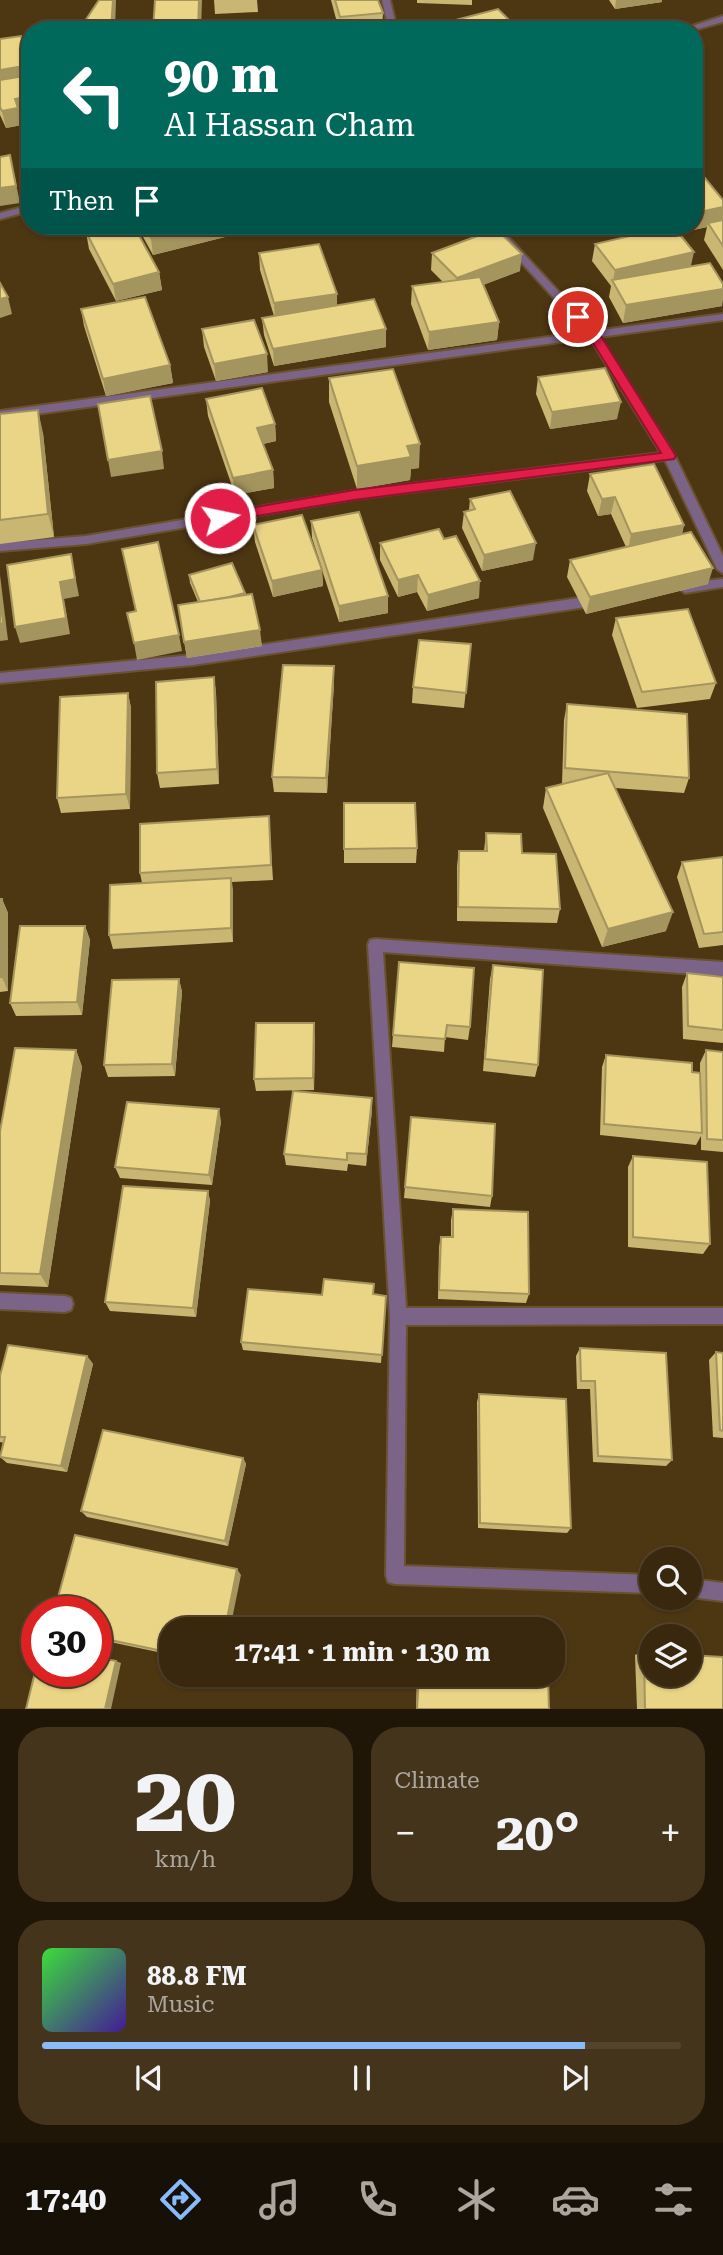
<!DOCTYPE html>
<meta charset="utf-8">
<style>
body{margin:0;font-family:"Roboto Serif",serif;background:#45341c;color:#f1f3f6;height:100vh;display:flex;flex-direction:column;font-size:26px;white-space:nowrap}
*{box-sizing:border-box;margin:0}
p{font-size:23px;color:#aba69e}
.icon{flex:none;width:38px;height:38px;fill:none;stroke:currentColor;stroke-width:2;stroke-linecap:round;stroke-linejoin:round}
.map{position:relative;height:1709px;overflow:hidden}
.sheet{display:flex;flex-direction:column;gap:18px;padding:18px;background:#201608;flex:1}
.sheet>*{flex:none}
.banner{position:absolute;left:21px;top:21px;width:682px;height:214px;border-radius:28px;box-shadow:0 2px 5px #0004,0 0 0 2px #54442e;background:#00695c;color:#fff;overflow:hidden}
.fabs{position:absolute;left:639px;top:1547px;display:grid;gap:14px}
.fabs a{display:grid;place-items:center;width:63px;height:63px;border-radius:50%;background:#3a280e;box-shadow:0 2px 5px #0004,0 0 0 2px #54442e;font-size:35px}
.speed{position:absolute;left:21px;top:1596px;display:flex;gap:14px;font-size:35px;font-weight:700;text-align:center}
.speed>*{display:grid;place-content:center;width:91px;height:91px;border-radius:50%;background:#3a280e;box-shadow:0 2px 5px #0004,0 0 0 2px #54442e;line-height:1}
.speed .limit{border:10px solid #d22;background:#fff;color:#111}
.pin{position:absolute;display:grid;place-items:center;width:60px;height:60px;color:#fff;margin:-30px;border:4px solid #fff;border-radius:50%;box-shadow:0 2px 7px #0007}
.me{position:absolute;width:77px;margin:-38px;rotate:80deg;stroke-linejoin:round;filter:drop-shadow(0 0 5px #0008)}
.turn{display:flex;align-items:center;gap:24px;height:147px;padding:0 28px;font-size:32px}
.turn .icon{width:91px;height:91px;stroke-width:2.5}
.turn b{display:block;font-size:49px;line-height:60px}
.then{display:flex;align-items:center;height:66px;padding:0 28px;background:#0003;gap:14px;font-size:26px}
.big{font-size:52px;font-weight:700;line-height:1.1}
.sheet .widget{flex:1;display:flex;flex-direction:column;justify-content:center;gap:10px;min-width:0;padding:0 24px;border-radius:28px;background:#45341c}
.sheet .dial{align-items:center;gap:0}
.dial b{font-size:91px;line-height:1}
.song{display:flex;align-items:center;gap:21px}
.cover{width:84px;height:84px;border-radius:10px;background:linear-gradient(135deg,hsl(120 70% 55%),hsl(260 70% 35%))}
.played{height:7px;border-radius:4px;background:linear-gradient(90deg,#87bbfb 85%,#54442e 85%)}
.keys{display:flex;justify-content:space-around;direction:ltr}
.heat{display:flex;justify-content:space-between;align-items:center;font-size:38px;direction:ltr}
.sheet .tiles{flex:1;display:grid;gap:18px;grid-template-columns:1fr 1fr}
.widget:last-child{grid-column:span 2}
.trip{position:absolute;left:159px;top:1617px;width:406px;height:70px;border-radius:28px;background:#3a280e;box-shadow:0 2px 5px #0004,0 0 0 2px #54442e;font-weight:700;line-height:70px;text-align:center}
.dock{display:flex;height:112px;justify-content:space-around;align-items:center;background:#171006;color:#aba69e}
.dock .icon{width:49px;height:49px}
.dock .active{color:#87bbfb}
.dock b{font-size:32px;color:#f1f3f6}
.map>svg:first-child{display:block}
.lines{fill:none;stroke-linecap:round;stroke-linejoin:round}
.service-casing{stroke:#6a522f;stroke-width:4}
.minor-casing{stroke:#6a522f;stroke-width:4}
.tertiary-casing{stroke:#6a522f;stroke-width:4}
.service{fill:#7c6488;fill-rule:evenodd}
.minor{fill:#7c6488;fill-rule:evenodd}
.tertiary{fill:#7c6488;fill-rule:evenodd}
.wall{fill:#c9b673}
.shaded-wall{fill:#a4945e}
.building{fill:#ead486;stroke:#a4945e;stroke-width:2}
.route{fill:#e11d48;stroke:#92132f;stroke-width:2}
</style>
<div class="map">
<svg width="723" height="1709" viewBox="0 0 723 1709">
<rect width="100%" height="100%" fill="#4d3612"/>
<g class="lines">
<!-- service casing -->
<g class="service-casing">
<path id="service" d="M0 1293 65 1296 71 1298 73 1304 71 1310 65 1312 0 1309Z"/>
</g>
<!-- minor casing -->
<g class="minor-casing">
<g id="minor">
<path d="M382 0H390L397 30H389Z"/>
<path d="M488 226H498L595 331 723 314V320L600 337 675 456 723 556V573L717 569 665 460 354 499 86 544 0 551V543L86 536 354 491 661 453 590 338 0 419V411L585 332Z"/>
<path d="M723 579V587L685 593 679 588 685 583Z"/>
<path d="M599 595 605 600 599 605 193 665 0 683V673L193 655Z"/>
<path d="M375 939 723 962V976L383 952 406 1308H723V1324L406 1325 404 1566 651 1575V1593L395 1584 388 1582 386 1575 390 1317 368 945 370 940Z"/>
<path d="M690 1579 723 1583V1601L690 1597Z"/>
</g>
</g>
<!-- tertiary casing -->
<g class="tertiary-casing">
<g id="tertiary">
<path d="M723 16V22L694 30H680Z"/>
<path d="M30 205V211L0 219V213Z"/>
</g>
</g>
<!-- service -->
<use href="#service" class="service"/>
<!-- minor -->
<use href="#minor" class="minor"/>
<!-- tertiary -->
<use href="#tertiary" class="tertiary"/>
</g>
<!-- wall -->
<g class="wall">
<path d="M214 0H257L258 12 215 14Z"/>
<path d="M331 0H378L383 13 382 30H339Z"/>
<path d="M417 0H472V5L417 3Z"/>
<path d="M609 0H662V2L615 9Z"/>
<path d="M0 39 22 125 6 128 0 115Z"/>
<path d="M30 132V155L27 150 24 133Z"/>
<path d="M723 200V270L704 240 707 227 680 233 674 226H695Z"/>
<path d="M137 226H228L229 236 153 255Z"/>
<path d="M86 232 159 272 162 290 116 301 89 249Z"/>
<path d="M595 244 691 266 722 306 623 323 609 297 611 286 592 261Z"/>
<path d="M259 253 337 305 386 329V347L274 366 264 335 262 318 274 316 260 270Z"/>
<path d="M432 253 520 271 483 285 499 322 497 340 428 350 411 304 412 286 443 282 431 270Z"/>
<path d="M81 309 170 365 173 383 106 396 84 326Z"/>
<path d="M202 329 268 372 216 381 204 347Z"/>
<path d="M538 377 617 419 550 429 536 394Z"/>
<path d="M329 378 419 468 411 469 410 480 357 489 329 402Z"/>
<path d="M206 399 275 424 276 441 263 444 273 470 274 488 235 495 208 416Z"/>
<path d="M0 414 43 433 54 537 0 544Z"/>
<path d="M590 474 684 525 682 534 708 584 586 614 567 577 570 560 626 547 611 514 598 516 587 491Z"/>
<path d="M470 499 533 560 482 571 462 528 464 512 469 510Z"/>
<path d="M311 521 388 613 339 622 322 570 323 586 273 597 255 542 253 525 322 568 312 538Z"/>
<path d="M444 539 479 598 427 611 417 592 398 597 380 560V543Z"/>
<path d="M189 575 245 595 262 646 187 658 178 605 198 602 190 583Z"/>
<path d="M616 618 716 683 710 699 637 708 612 635Z"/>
<path d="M471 644 464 708 412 703 413 687Z"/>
<path d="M334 666V683L327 793 274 792 272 777Z"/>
<path d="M214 677 216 693 219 784 160 788 157 773Z"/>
<path d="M128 693 131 708 130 809 61 813 57 798Z"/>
<path d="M567 704 689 778 684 793 615 788 666 931 602 947 543 808 546 788 562 784 564 720Z"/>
<path d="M344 803 417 848 416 863H344Z"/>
<path d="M269 816 273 880 232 882 233 893V942L113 949 109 935 142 883 140 873Z"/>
<path d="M486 833 522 853 560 909 557 923 457 921V866L459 851H484Z"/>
<path d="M723 857V945L699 948 677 877 682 862Z"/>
<path d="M0 899H2L8 913V991L0 992Z"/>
<path d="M85 926 90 940 82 1015 16 1016 10 1003Z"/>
<path d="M399 962 470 1027 468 1040 445 1037 444 1052 392 1047Z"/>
<path d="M493 965 538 1065 535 1077 483 1071 490 979Z"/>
<path d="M687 973 723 977V1043L683 1039 682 987Z"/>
<path d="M179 979 182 992 175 1076 108 1077 104 1065Z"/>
<path d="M315 1035 314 1090 256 1091 254 1079Z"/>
<path d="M76 1050 82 1067 48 1287 0 1285V1131Z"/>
<path d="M706 1050 723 1052V1152L701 1150V1136L696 1145 600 1135 602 1067 606 1055 700 1074V1063Z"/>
<path d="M372 1110 366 1166 348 1164 347 1171 286 1165 284 1154Z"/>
<path d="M411 1117 492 1196 490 1207 404 1198Z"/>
<path d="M221 1121 212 1185 120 1178 115 1167Z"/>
<path d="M633 1156 710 1244 703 1254 628 1247V1167Z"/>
<path d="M208 1191 210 1201 196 1317 110 1311 105 1302Z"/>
<path d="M453 1209 529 1294 526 1303 438 1299 439 1247 441 1237H451V1220Z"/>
<path d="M374 1294 386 1296 381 1363 243 1350 241 1342 322 1295Z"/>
<path d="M580 1348 672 1460 666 1466 593 1462 590 1389H577L576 1356Z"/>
<path d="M716 1352 723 1353V1438L713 1437 709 1360Z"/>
<path d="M87 1356 93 1364 67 1472 7 1463 0 1457 4 1443 0 1442V1376Z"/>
<path d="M479 1394 571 1528 567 1533 478 1528 477 1402Z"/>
<path d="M243 1458 246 1464 228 1546 87 1517 81 1511Z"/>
<path d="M241 1575 172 1629V1655L96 1639V1612Z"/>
<path d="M644 1651 723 1709H637L635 1655Z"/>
<path d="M417 1675H548L549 1709H416Z"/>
</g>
<!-- shaded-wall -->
<g class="shaded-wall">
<path d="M113 0H116L115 30H111Z"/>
<path d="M199 0H202L201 30H198Z"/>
<path d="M616 0H662V2L615 9Z"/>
<path d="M515 26V30H501Z"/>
<path d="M30 65V83L0 88V70Z"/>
<path d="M30 96V114L20 116 22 125 6 128 2 111 15 99Z"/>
<path d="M10 155 20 203 0 206V188Z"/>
<path d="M723 207V224L708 223 707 227 680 233 682 226H695V213Z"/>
<path d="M197 226H228L229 236 153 255 151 238Z"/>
<path d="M694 252 690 270 613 281 615 270Z"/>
<path d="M522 254 520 271 456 295 457 278Z"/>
<path d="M159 272 162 290 116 301 113 284Z"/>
<path d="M723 289V300L722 306 623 323 626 305Z"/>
<path d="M337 294V311L275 320 274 303Z"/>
<path d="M8 297 12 314 0 318V299Z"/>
<path d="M499 322 497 340 428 350 429 332Z"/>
<path d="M386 329V347L274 366 273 349Z"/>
<path d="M267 354 268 372 216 381 214 364Z"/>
<path d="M170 365 173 383 106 396 103 379Z"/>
<path d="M621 402 617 419 550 429 552 412Z"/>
<path d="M38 410 43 433 54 537 48 514Z"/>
<path d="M275 424 276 441 259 445 257 428Z"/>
<path d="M420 444 419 468 411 469 410 480 357 489V466L407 446Z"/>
<path d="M162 451 164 469 111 477 108 460Z"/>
<path d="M273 470 274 488 235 495 233 478Z"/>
<path d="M615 497 611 514 598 516 602 499Z"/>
<path d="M684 525 679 542 628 551 631 534Z"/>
<path d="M536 543 533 560 482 571 484 555Z"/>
<path d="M71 554 79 596 64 599 70 634 20 643 15 627Z"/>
<path d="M713 568 708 584 586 614 590 597Z"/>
<path d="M322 570 323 586 273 597 272 581Z"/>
<path d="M0 575 8 640 0 641Z"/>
<path d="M418 575 417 592 398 597V580Z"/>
<path d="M480 581 479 598 427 611 428 595Z"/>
<path d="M388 596V613L339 622V606Z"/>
<path d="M260 630 262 646 187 658 184 642Z"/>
<path d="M179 635 182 651 137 660 134 643Z"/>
<path d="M334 666V683L327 793 326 778Z"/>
<path d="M214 677 216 693 219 784 217 769Z"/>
<path d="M128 693 131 708 130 809 126 794Z"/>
<path d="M231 878 233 893V942L231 928Z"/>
<path d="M2 899 8 913V991L2 977Z"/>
<path d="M673 912 666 931 602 947 608 929Z"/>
<path d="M85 926 90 940 82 1015 77 1002Z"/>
<path d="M179 979 182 992 175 1076 172 1064Z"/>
<path d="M314 1023 315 1035 314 1090 313 1078Z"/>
<path d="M76 1050 82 1067 48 1287 40 1274Z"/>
<path d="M372 1098V1110L366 1166V1154Z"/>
<path d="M219 1109 221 1121 212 1185 209 1175Z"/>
<path d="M208 1191 210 1201 196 1317 193 1308Z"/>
<path d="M87 1356 93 1364 67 1472 61 1466Z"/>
<path d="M243 1458 246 1464 228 1546 225 1541Z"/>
<path d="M237 1569 241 1575 230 1629H225Z"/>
<path d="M116 1661 121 1663 111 1709H105Z"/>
</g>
<!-- building -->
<g class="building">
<path d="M99 0H113L111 30H79Z"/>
<path d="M155 0H199L198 30H153Z"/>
<path d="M335 0H378L383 13 340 17Z"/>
<path d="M498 9 515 26 501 30H426L424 28Z"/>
<path d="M21 36 30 59V65L0 70V39Z"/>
<path d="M30 75V96L15 99 18 108 2 111 0 107V80Z"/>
<path d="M30 132V144L24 133Z"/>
<path d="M10 155 16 186 0 188V157Z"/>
<path d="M695 166 723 200V207L695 213Z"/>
<path d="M723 220V246L708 223Z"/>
<path d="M111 226H134L159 272 113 284 86 232Z"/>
<path d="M144 226H197L151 238Z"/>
<path d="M673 226 694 252 615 270 595 244Z"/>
<path d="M496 229 522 254 457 278 432 253Z"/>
<path d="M319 244 337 294 274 303 259 253Z"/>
<path d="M710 263 723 284V289L626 305 612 280Z"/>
<path d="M480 277 499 322 429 332 412 286Z"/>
<path d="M0 283 8 297 0 299Z"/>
<path d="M145 297 170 365 103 379 81 309Z"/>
<path d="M374 299 386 329 273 349 262 318Z"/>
<path d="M254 320 267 354 214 364 202 329Z"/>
<path d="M605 368 621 402 552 412 538 377Z"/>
<path d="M393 369 420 444 407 446 411 457 357 466 329 378Z"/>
<path d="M262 388 275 424 257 428 273 470 233 478 206 399Z"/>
<path d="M150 396 162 451 108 460 98 404Z"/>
<path d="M38 410 48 514 0 520V414Z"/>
<path d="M654 464 684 525 631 534 615 497 602 499 590 474Z"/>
<path d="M510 491 536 543 484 555 464 512 475 509 470 499Z"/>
<path d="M359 512 388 596 339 606 311 521Z"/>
<path d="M302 515 322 570 272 581 253 525Z"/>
<path d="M439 529 444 539 456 536 480 581 428 595 418 575 398 580 380 543Z"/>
<path d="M691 532 713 568 590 597 570 560Z"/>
<path d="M158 542 179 635 134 643 127 613 136 611 122 549Z"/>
<path d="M71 554 75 579 60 582 66 618 15 627 7 565Z"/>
<path d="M232 563 245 593 229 597 200 602 189 575Z"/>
<path d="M252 594 260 630 184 642 178 605Z"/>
<path d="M0 597 3 623 0 624Z"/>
<path d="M688 609 716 683 642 692 616 618Z"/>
<path d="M419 640 471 644 466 693 413 687Z"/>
<path d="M283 665 334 666 326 778 272 777Z"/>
<path d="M214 677 217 769 157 773 156 682Z"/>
<path d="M128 693 126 794 57 798 60 697Z"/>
<path d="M567 704 687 714 689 778 565 768Z"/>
<path d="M608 773 673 912 608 929 546 788Z"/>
<path d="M344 803H415L417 848 344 849Z"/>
<path d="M269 816 271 865 140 873V824Z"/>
<path d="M486 833 521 834 522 853 556 854 560 909 458 907 459 851H487Z"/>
<path d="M723 857V932L704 934 682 862Z"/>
<path d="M231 878V928L109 935 110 885Z"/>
<rect x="0" y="899" width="2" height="78"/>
<path d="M20 926H85L77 1002 10 1003Z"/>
<path d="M399 962 474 968 470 1027 447 1025 445 1039 393 1035Z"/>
<path d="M493 965 543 970 538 1065 485 1059Z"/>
<path d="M687 973 723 977V1030L688 1026Z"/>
<path d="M179 979 172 1064 104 1065 112 980Z"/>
<path d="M256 1023H314L313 1078 254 1079Z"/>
<path d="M15 1048 76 1050 40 1274 0 1273V1131Z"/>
<path d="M706 1050 723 1052V1140L707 1139Z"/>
<path d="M606 1055 692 1063V1072L700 1073 702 1133 604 1124Z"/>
<path d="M293 1091 372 1098 366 1154 347 1153V1160L284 1154Z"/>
<path d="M127 1102 219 1109 209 1175 115 1167Z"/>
<path d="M411 1117 495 1124 492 1196 405 1187Z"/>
<path d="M633 1156 707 1162 710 1244 633 1237Z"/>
<path d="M123 1186 208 1191 193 1308 105 1302Z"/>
<path d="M453 1209 528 1212 529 1294 439 1290 441 1237H453Z"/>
<path d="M324 1279 374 1284 373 1294 386 1296 382 1355 241 1342 248 1289 322 1295Z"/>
<path d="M8 1345 87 1356 61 1466 0 1457 5 1437H0V1376Z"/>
<path d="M580 1348 666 1353 672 1460 598 1456 595 1381H581Z"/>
<path d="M716 1352 723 1353V1431L720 1430Z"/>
<path d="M479 1394 566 1399 571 1528 480 1523Z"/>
<path d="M103 1430 243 1458 225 1541 81 1511Z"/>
<path d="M75 1535 237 1569 225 1629H172V1653L96 1637V1612H54Z"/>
<path d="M644 1651 651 1652V1675H690V1655L723 1657V1709H645Z"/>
<path d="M96 1657 116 1661 105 1709H26L37 1664V1671H96Z"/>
<path d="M419 1675H548L549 1709H417Z"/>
</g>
<!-- route -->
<path class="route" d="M578 313 599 333 676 456 674 459 354 500 220 522 214 518 220 513 354 490 661 453 590 338 571 317Z"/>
</svg>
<div class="fabs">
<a><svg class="icon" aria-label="search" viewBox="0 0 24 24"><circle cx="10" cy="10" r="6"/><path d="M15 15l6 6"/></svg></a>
<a><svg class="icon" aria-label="layers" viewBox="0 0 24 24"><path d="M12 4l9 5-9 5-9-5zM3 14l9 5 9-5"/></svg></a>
</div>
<div class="speed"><div class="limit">30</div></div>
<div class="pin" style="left:578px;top:317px;background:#d93025"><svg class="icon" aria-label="arrive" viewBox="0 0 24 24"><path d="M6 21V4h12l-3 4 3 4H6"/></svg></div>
<svg class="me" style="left:220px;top:518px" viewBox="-20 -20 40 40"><circle r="17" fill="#e11d48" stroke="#fff" stroke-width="3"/><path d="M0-11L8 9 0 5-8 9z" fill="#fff"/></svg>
<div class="trip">17:41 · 1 min · 130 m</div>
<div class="banner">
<div class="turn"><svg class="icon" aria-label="left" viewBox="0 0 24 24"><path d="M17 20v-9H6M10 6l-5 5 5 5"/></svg><div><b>90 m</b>Al Hassan Cham</div></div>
<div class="then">Then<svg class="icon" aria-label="arrive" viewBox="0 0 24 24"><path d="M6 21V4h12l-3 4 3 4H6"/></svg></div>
</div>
</div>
<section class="sheet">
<div class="tiles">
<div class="widget dial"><b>20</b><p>km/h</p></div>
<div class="widget"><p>Climate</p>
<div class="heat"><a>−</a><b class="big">20°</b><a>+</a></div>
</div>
<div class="widget">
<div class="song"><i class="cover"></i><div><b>88.8 FM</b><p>Music</p></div></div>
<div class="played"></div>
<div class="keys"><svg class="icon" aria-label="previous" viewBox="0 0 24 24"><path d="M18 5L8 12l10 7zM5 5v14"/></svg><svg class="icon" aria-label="pause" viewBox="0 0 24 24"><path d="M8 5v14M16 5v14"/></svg><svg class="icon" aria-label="next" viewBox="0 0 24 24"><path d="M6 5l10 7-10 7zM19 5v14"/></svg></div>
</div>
</div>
</section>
<nav class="dock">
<b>17:40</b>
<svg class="icon active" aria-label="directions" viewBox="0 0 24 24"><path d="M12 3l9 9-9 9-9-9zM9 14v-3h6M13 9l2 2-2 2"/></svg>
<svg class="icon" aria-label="music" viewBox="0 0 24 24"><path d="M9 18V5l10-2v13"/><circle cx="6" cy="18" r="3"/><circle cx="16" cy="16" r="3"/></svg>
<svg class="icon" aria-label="phone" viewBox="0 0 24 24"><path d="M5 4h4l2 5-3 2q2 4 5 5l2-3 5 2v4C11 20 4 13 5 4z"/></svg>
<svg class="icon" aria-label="climate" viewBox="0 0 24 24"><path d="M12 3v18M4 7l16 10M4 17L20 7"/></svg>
<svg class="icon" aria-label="car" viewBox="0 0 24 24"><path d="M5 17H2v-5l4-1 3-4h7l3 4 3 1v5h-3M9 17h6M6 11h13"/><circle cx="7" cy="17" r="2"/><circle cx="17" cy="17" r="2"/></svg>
<svg class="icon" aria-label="filters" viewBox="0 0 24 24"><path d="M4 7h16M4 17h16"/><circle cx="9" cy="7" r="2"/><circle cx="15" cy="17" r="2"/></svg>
</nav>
